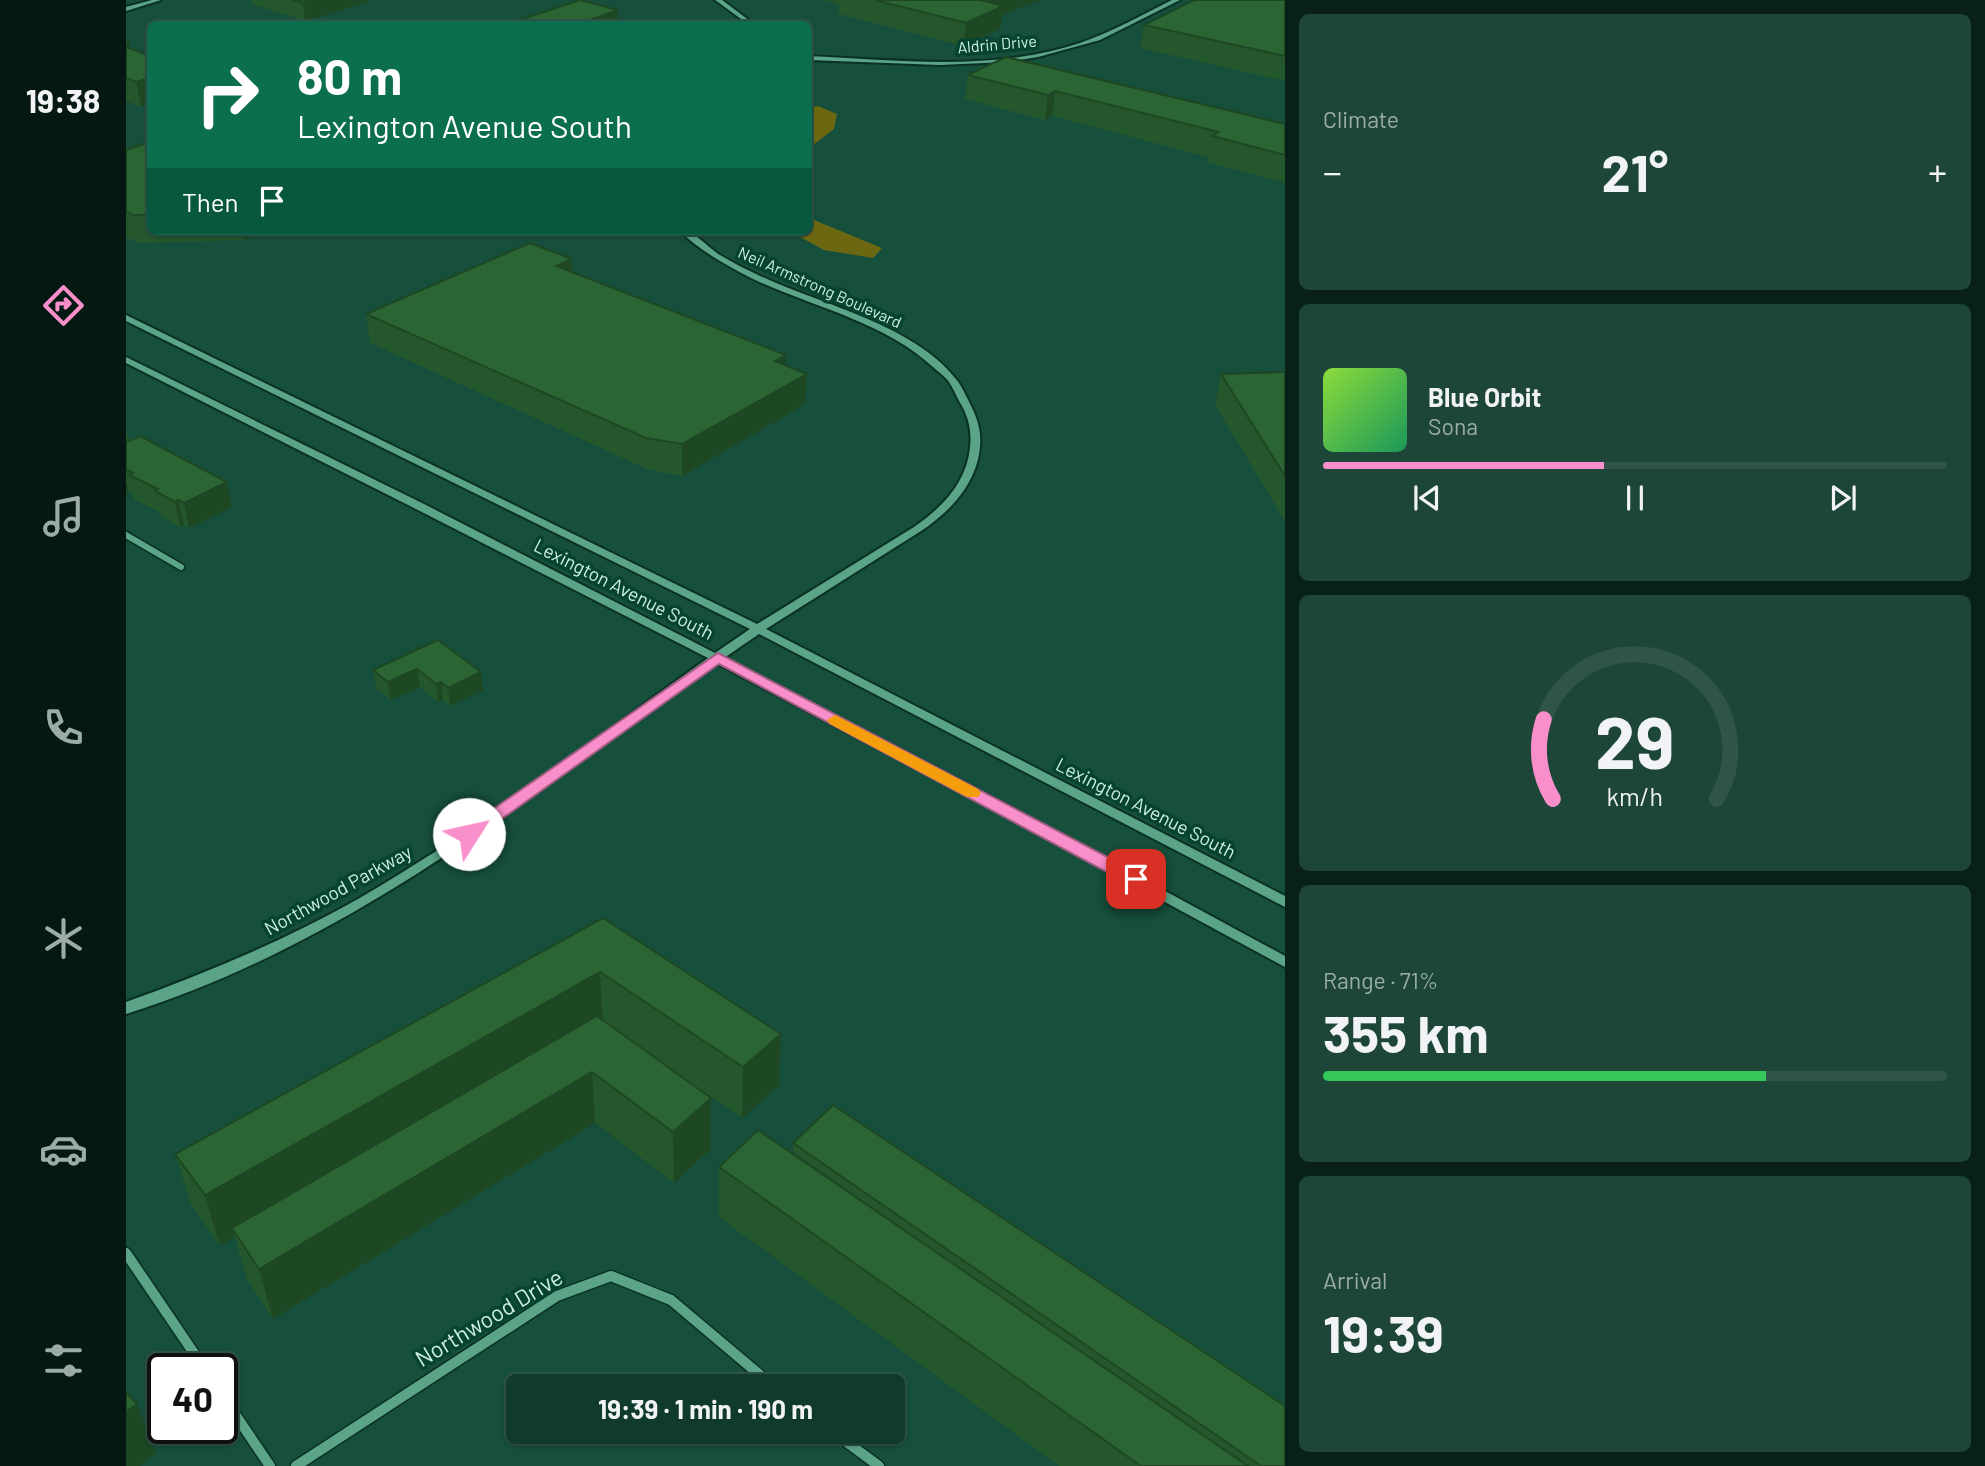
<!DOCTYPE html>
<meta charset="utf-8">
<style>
body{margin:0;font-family:Barlow,sans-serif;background:#1e4638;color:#f1f3f6;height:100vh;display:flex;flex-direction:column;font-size:26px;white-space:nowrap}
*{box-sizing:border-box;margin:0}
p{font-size:23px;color:#9cada9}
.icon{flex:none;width:38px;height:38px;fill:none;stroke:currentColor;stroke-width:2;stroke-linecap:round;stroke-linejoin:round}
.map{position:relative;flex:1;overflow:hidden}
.drawer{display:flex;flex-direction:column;gap:14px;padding:14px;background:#092018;width:700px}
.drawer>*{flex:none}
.banner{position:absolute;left:21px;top:21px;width:665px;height:214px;border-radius:10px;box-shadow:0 2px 5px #0004,0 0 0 2px #305548;background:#0b6e4f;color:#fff;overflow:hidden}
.speed{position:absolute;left:21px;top:1353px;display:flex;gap:14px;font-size:35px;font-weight:700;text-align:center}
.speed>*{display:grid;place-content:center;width:91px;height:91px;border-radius:50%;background:#103b2c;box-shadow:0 2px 5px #0004,0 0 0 2px #305548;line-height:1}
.speed .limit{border:4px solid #111;border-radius:10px;background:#fff;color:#111}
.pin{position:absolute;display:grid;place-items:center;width:60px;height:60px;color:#fff;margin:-30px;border-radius:14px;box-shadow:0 4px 10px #0006}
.me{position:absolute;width:77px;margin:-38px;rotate:55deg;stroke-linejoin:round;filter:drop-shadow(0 0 5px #0008)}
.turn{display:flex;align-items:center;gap:24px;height:147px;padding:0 35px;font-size:32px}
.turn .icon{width:91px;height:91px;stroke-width:2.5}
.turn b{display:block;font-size:49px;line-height:60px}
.then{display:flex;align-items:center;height:66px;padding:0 35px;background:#0003;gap:14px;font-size:26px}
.big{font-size:52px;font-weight:700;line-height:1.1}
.drawer .card{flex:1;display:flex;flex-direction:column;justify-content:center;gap:10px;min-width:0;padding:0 24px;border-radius:10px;background:#1e4638}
.drawer .dial{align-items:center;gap:0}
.dial svg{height:182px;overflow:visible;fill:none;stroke:#305548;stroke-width:7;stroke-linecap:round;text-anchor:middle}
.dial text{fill:#f1f3f6;stroke:none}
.song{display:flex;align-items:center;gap:21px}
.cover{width:84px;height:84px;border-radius:10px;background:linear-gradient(135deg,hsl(90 70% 55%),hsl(150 70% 35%))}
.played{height:7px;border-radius:4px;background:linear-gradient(90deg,#f98fca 45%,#305548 45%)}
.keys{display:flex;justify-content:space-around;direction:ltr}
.heat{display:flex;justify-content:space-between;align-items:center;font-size:38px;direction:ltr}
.charge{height:10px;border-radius:5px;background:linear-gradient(90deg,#34c759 71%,#305548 0)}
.trip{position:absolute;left:380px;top:1374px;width:399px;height:70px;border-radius:10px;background:#103b2c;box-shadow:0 2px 5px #0004,0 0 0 2px #305548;font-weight:700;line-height:70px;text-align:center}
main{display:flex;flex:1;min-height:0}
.tabs{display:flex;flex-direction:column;width:126px;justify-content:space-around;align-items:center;background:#061812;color:#9cada9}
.tabs .icon{width:49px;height:49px}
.tabs .active{color:#f98fca}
.tabs b{font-size:32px;color:#f1f3f6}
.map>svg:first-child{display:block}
.water{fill:#6c6812}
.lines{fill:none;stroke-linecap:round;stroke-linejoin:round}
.minor-far1-casing{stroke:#0a3224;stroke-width:9}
.minor-casing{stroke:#0a3224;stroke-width:13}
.tertiary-casing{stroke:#0a3224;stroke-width:4}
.minor-far1{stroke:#5ca488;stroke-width:6}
.minor{stroke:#5ca488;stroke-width:10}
.tertiary{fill:#5ca488;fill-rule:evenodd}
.wall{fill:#25572c}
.shaded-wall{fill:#1e4724}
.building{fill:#2b6533;stroke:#1e4724;stroke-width:2}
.route{fill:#f98fca;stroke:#a25d83;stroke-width:2}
.slow{fill:#f59e0b}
.labels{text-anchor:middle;stroke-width:7;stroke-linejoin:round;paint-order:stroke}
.far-street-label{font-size:16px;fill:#ccefe0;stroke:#064431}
.street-label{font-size:19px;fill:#ccefe0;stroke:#064431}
.near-street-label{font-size:23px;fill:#ccefe0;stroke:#064431}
</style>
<main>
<nav class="tabs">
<b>19:38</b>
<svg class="icon active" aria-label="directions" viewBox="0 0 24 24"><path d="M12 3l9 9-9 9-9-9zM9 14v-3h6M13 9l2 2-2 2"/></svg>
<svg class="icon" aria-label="music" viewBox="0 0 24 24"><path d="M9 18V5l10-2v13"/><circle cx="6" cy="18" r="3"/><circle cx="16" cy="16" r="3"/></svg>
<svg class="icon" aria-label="phone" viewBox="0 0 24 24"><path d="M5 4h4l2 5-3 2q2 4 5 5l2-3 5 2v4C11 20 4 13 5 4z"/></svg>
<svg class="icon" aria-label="climate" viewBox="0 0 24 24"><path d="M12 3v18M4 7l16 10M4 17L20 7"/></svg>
<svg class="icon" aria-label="car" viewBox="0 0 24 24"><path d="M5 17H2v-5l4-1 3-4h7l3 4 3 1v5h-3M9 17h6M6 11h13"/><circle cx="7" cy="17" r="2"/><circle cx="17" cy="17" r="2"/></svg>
<svg class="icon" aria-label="filters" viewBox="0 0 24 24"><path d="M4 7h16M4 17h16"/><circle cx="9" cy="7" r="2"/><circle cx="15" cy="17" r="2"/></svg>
</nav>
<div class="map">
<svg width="1159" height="1466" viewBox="0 0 1159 1466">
<rect width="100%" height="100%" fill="#164f3b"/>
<!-- water -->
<g class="water">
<path d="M692 106 711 114 708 129 683 148V108Z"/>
<path d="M683 218 756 248 747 258 698 250 663 231H682Z"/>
</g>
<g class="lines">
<!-- minor-far1 casing -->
<g class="minor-far1-casing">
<path id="minor-far1" d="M0 535 55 567"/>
</g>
<!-- minor casing -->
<g class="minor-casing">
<g id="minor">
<path d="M0 1253 78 1368"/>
<path d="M96 1395 144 1466"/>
<path d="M707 1432 753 1466"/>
<path d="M170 1466 431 1296 485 1276 545 1300 647 1386"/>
</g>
</g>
<!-- tertiary casing -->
<g class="tertiary-casing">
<g id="tertiary">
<path d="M26 0H35L0 11V7Z"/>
<path d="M589 0H596L628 24H622Z"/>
<path d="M1046 0H1054L974 40 912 57 880 62 814 65 682 60V56C772 60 867 72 954 43 986 32 1016 15 1046 0Z"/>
<path d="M554 231C570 231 581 247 594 255 606 262 619 269 632 275 693 304 786 324 829 378 834 383 837 390 840 396 849 413 856 427 854 447 851 483 824 512 795 531L640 629 1159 896V907L633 634 598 658 877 803 1159 956V967L867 809 590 663C402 797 225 943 0 1014V1002C80 973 158 941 232 899 355 828 467 740 582 658L288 508 0 363V357L296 503 589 653 624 629 0 321V315L631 624 788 527C816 508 841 482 844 447 846 430 842 415 833 401 830 395 827 388 823 382 819 376 812 372 807 367 757 321 686 307 625 278 600 265 574 251 554 231Z"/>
</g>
</g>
<!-- minor-far1 -->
<use href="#minor-far1" class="minor-far1"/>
<!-- minor -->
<use href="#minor" class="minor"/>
<!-- tertiary -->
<use href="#tertiary" class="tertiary"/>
</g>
<!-- wall -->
<g class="wall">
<path d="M126 0H245V1L179 21 126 4Z"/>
<path d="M698 0H915L876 15 875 28 838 46 713 14V4Z"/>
<path d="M1159 0V81L1014 48 1018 25Z"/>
<path d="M0 40 3 41 4 48 24 56V104L15 107 0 101Z"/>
<path d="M842 75 1159 124V183L1081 162 1082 157 926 116 919 120 839 99Z"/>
<path d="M24 142V231H142L119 240 13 243 0 237V150Z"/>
<path d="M446 259 447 272 660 365 679 404 556 476 521 469 244 343 240 314Z"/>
<path d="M1159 372V521L1089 405 1095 374Z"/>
<path d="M0 434 2 435 3 441 106 507 63 528 58 525 54 527 35 516 34 512 9 500 7 495 3 492 0 493Z"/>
<path d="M312 640 357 690 324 706 317 700 312 702 294 687 264 700 250 688 247 670Z"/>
<path d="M477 918 655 1034 653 1085 616 1118 548 1072 585 1149 548 1183 469 1123 147 1319 121 1279 109 1237 94 1246 65 1204 49 1154Z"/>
<path d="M667 1143 1159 1466H933L593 1217V1167L820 1259 667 1152Z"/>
</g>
<!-- shaded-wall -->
<g class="shaded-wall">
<path d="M188 0H245V1L179 21 177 3Z"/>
<path d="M861 0H915L876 15 875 28 838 46 840 23 858 1Z"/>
<path d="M492 10V24H455V23Z"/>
<path d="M3 41 7 65 0 67V42Z"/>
<path d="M24 78V104L15 107 10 82Z"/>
<path d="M929 91 926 116 919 120 922 95Z"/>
<path d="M117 231H142L119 240Z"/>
<path d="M446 259 447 288 430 266Z"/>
<path d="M660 355 659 386 649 361Z"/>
<path d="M681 374 679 404 556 476V444Z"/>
<path d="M0 481 3 492 0 493Z"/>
<path d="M101 482 106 507 63 528 58 503Z"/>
<path d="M52 500 58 525 54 527 49 502Z"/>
<path d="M291 669 294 687 264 700 262 682Z"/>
<path d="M355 672 357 690 324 706 322 688Z"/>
<path d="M315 682 317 700 312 702 310 684Z"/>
<path d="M474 972 477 1023 106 1228 109 1237 94 1246 79 1195Z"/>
<path d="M655 1034 653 1085 616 1118 617 1067Z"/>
<path d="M466 1072 469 1123 147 1319 133 1269Z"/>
<path d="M585 1098V1149L548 1183 547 1132Z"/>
<path d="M11 1404 30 1453 14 1466H0V1412Z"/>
</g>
<!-- building -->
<g class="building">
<path d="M167 0H188L177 3Z"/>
<path d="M454 0 492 10 455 23 461 24H381Z"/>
<path d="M749 0H861L858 1 877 6 840 23Z"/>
<path d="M1068 0H1159V56L1018 25Z"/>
<path d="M0 47 24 56V78L10 82 0 78Z"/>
<path d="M880 57 1159 124V155L1086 136 1093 132 929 91 922 95 842 75Z"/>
<path d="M24 142V215H7L0 212V150Z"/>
<path d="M404 243 446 259 430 266 660 355 649 361 681 374 556 444 520 438 240 314Z"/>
<path d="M1159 372V476L1095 374Z"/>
<path d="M14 436 101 482 58 503 52 500 49 502 29 491 32 489 3 475 7 473 0 469V442Z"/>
<path d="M312 640 355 672 322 688 315 682 310 684 291 669 262 682 247 670Z"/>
<path d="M477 918 655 1034 617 1067 474 972 79 1195 49 1154Z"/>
<path d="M471 1016 585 1098 547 1132 466 1072 133 1269 106 1228Z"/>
<path d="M707 1105 1159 1406V1466H1135L667 1143Z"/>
<path d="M632 1130 1122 1466H1015L593 1167Z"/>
<path d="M0 1392 11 1404 0 1412Z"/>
</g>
<!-- route -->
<path class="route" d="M592 653 1016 875 1018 879 1010 885 1003 884 593 664 349 838H337L335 834 337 830Z"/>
<!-- slow -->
<path class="slow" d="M709 715 852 789 855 793 852 797H841L704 724 701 720Z"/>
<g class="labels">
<!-- far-street labels -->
<g class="far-street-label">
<text transform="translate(871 44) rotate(-5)" y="6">Aldrin Drive</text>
<text transform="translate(694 287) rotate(24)" y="6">Neil Armstrong Boulevard</text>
</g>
<!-- street labels -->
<g class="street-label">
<text transform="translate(498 589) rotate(27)" y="7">Lexington Avenue South</text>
<text transform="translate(1020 808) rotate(27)" y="7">Lexington Avenue South</text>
<text transform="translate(212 890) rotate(-29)" y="7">Northwood Parkway</text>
</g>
<!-- near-street labels -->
<g class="near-street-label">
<text transform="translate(363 1318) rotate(-31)" y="8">Northwood Drive</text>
</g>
</g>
</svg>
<div class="speed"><div class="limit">40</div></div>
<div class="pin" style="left:1010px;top:879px;background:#d93025"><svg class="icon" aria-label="arrive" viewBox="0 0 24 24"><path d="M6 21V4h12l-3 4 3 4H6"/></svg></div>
<svg class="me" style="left:343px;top:834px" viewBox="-20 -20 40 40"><circle r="19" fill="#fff"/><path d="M0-13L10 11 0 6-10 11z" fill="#f98fca"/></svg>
<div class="trip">19:39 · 1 min · 190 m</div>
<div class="banner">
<div class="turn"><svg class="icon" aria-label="right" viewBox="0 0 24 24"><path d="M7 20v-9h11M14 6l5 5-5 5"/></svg><div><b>80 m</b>Lexington Avenue South</div></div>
<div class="then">Then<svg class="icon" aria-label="arrive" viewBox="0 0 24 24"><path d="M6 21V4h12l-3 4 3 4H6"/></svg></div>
</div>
</div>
<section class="drawer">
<div class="card"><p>Climate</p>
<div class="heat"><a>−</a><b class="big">21°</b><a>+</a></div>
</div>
<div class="card">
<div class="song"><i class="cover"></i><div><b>Blue Orbit</b><p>Sona</p></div></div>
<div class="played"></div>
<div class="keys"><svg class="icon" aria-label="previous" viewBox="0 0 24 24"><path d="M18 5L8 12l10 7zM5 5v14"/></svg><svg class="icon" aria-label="pause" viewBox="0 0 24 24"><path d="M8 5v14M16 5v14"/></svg><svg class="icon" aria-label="next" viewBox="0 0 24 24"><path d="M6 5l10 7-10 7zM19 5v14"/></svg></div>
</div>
<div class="card dial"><svg viewBox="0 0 100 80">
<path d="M14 69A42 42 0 1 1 86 69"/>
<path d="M14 69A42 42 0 0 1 10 34" stroke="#f98fca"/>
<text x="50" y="56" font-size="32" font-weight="700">29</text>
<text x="50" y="72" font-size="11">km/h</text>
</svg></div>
<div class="card"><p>Range · 71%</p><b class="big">355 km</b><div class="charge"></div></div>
<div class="card"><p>Arrival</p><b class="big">19:39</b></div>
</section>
</main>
